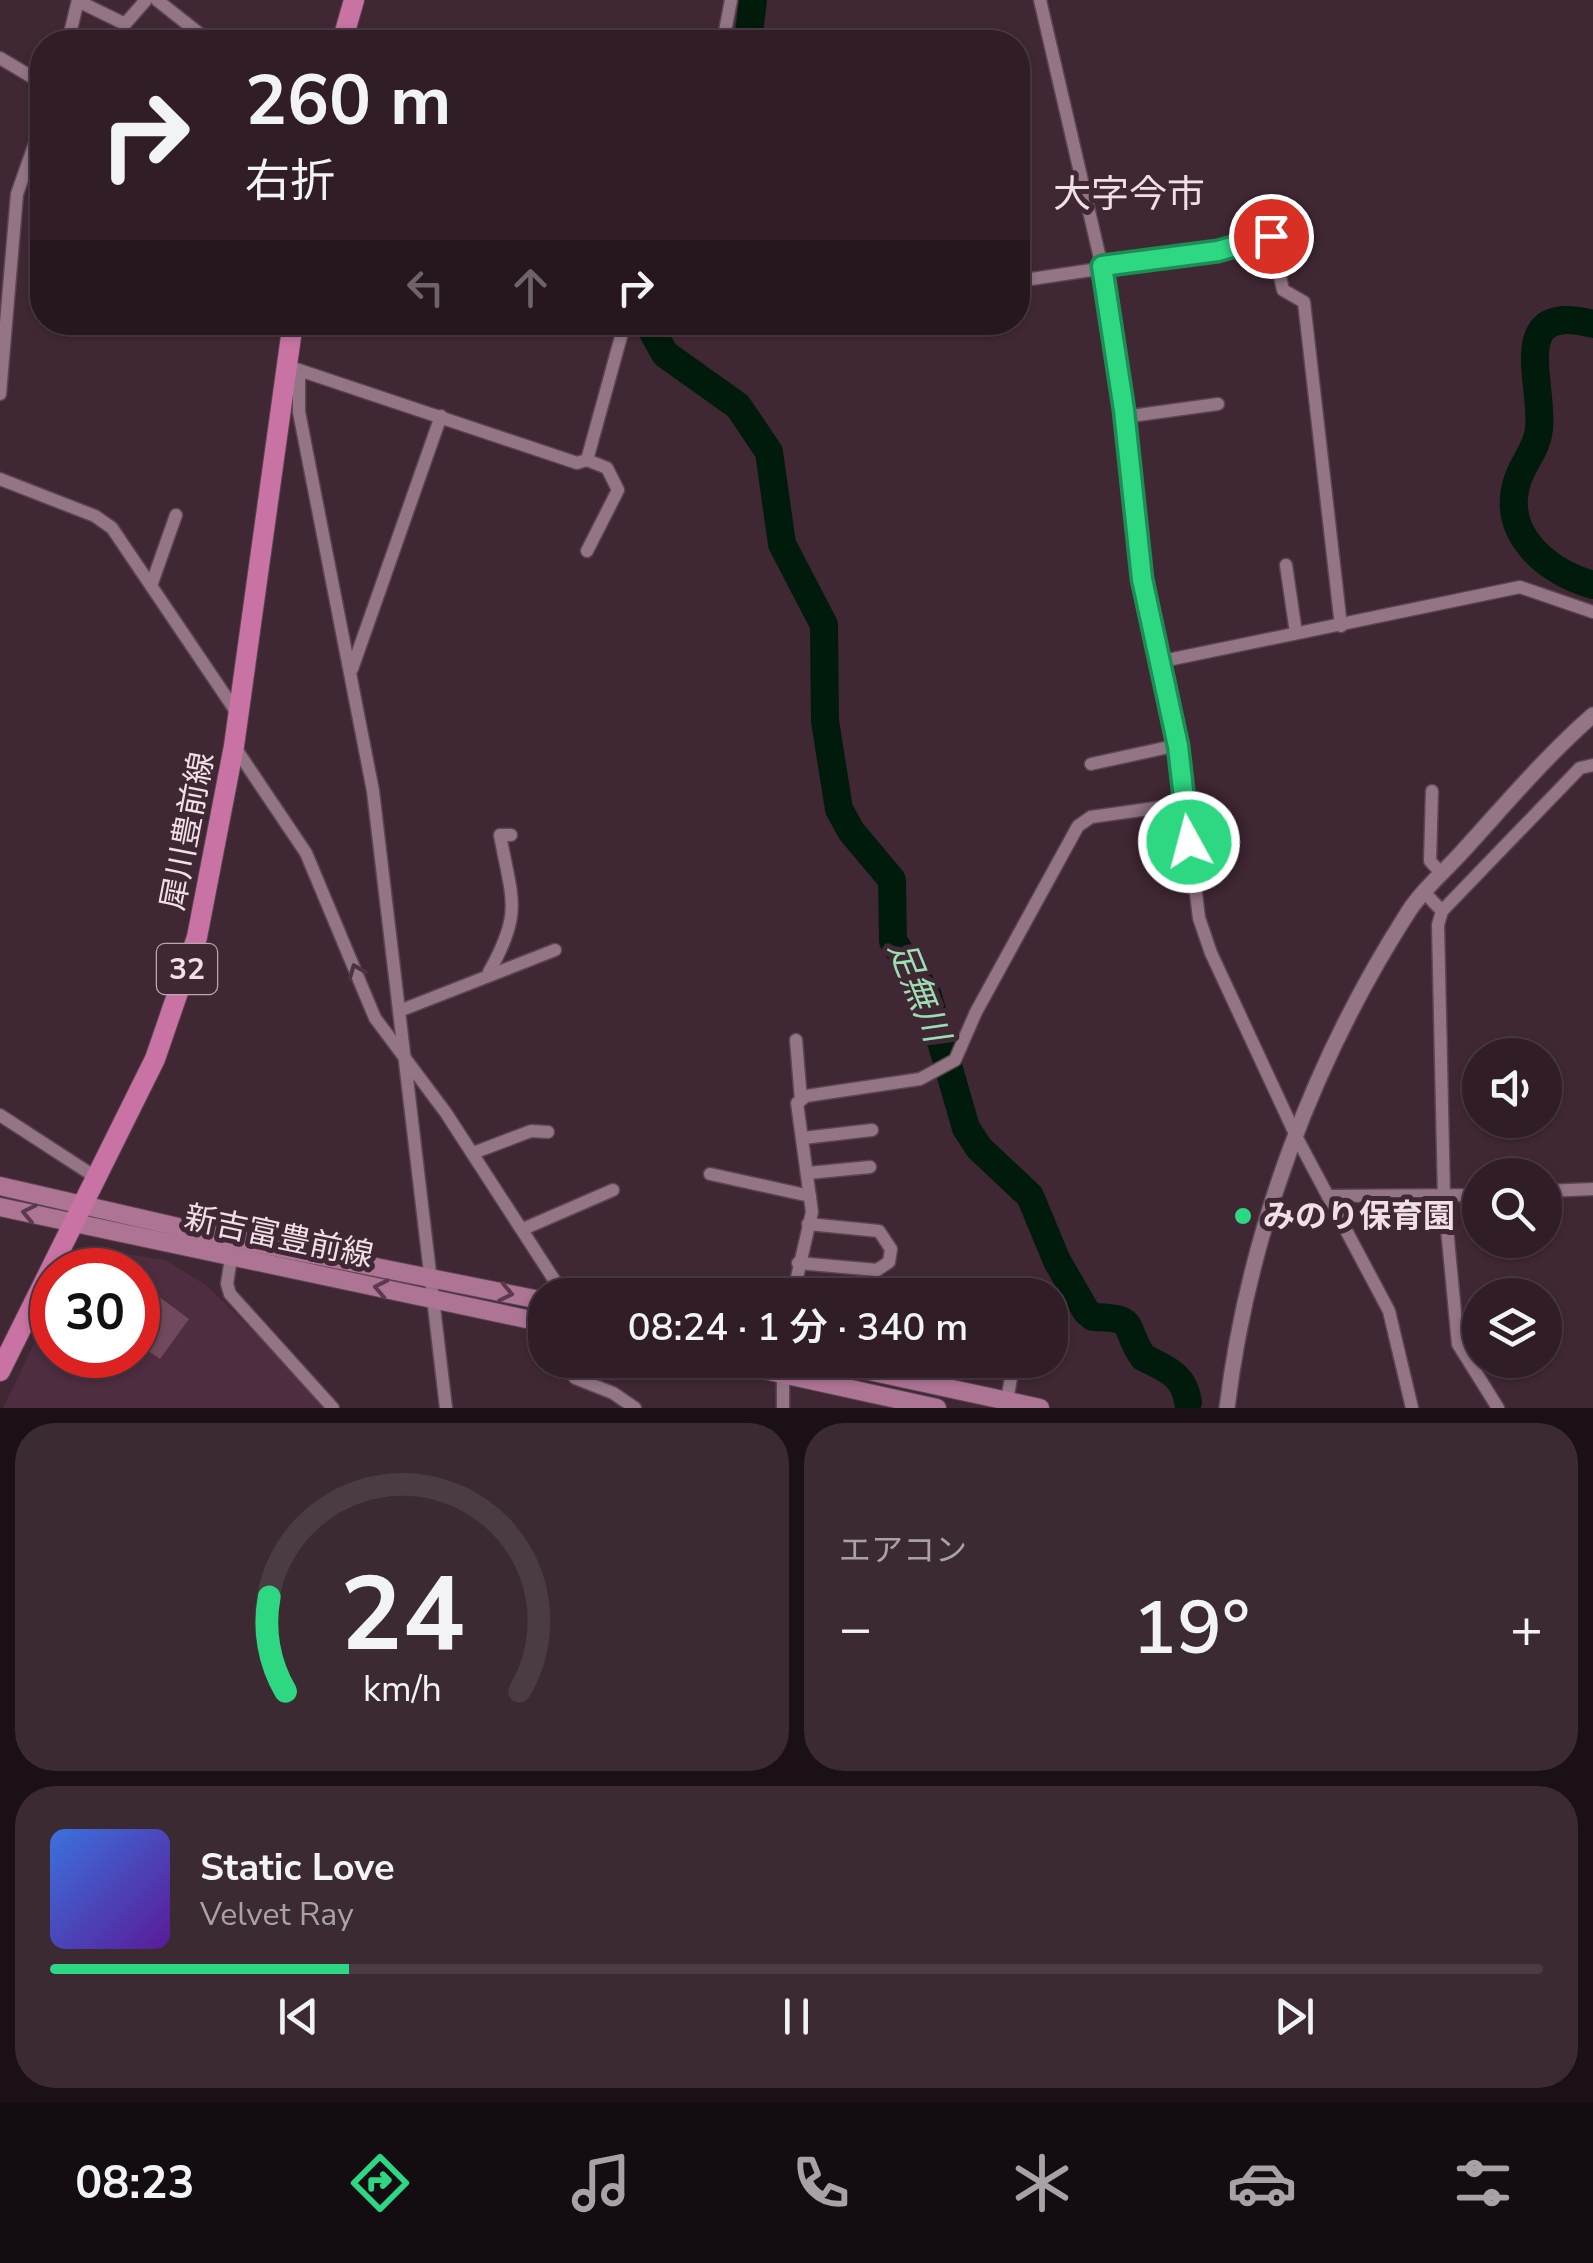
<!DOCTYPE html>
<html lang="ja">
<meta charset="utf-8">
<style>
body{margin:0;font-family:"Nunito Sans","Noto Sans JP",sans-serif;background:#3c2a33;color:#f1f3f6;height:100vh;display:flex;flex-direction:column;font-size:38px;white-space:nowrap}
*{box-sizing:border-box;margin:0}
p{font-size:32px;color:#a8a2a7}
.icon{flex:none;width:55px;height:55px;fill:none;stroke:currentColor;stroke-width:2;stroke-linecap:round;stroke-linejoin:round}
.map{position:relative;height:1408px;overflow:hidden}
.drawer{display:flex;flex-direction:column;gap:15px;padding:15px;background:#1a1015;flex:1}
.drawer>*{flex:none}
.banner{position:absolute;left:30px;top:30px;width:1000px;height:305px;border-radius:40px;box-shadow:0 2px 8px #0004,0 0 0 2px #4b3b44;background:#301d27;color:#f1f3f6;overflow:hidden}
.fabs{position:absolute;left:1462px;top:1038px;display:grid;gap:20px}
.fabs a{display:grid;place-items:center;width:100px;height:100px;border-radius:50%;background:#301d27;box-shadow:0 2px 8px #0004,0 0 0 2px #4b3b44;font-size:50px}
.speed{position:absolute;left:30px;top:1248px;display:flex;gap:20px;font-size:50px;font-weight:700;text-align:center}
.speed>*{display:grid;place-content:center;width:130px;height:130px;border-radius:50%;background:#301d27;box-shadow:0 2px 8px #0004,0 0 0 2px #4b3b44;line-height:1}
.speed .limit{border:15px solid #d22;background:#fff;color:#111}
.pin{position:absolute;display:grid;place-items:center;width:85px;height:85px;color:#fff;margin:-42px;border:5px solid #fff;border-radius:50%;box-shadow:0 2px 10px #0007}
.me{position:absolute;width:110px;margin:-55px;rotate:353deg;stroke-linejoin:round;filter:drop-shadow(0 0 8px #0008)}
.turn{display:flex;align-items:center;gap:35px;height:210px;padding:0 50px;font-size:45px}
.turn .icon{width:130px;height:130px;stroke-width:2.5}
.turn b{display:block;font-size:70px;line-height:85px}
.lanes{display:flex;align-items:center;height:95px;padding:0 50px;background:#0003;justify-content:center;gap:50px;direction:ltr}
.lanes .off{opacity:.35}
.big{font-size:75px;font-weight:600;line-height:1.1}
.drawer .card{flex:1;display:flex;flex-direction:column;justify-content:center;gap:15px;min-width:0;padding:0 35px;border-radius:40px;background:#3c2a33}
.drawer .dial{align-items:center;gap:0}
.dial svg{height:260px;overflow:visible;fill:none;stroke:#4b3b44;stroke-width:7;stroke-linecap:round;text-anchor:middle}
.dial text{fill:#f1f3f6;stroke:none}
.song{display:flex;align-items:center;gap:30px}
.cover{width:120px;height:120px;border-radius:15px;background:linear-gradient(135deg,hsl(220 70% 55%),hsl(270 70% 35%))}
.played{height:10px;border-radius:5px;background:linear-gradient(90deg,#2ed883 20%,#4b3b44 20%)}
.keys{display:flex;justify-content:space-around;direction:ltr}
.heat{display:flex;justify-content:space-between;align-items:center;font-size:55px;direction:ltr}
.drawer .tiles{flex:1;display:grid;gap:15px;grid-template-columns:1fr 1fr}
.card:last-child{grid-column:span 2}
.trip{position:absolute;left:528px;top:1278px;width:540px;height:100px;border-radius:40px;background:#301d27;box-shadow:0 2px 8px #0004,0 0 0 2px #4b3b44;font-weight:600;line-height:100px;text-align:center}
.tab-bar{display:flex;height:160px;justify-content:space-around;align-items:center;background:#130c10;color:#a8a2a7}
.tab-bar .icon{width:70px;height:70px}
.tab-bar .selected{color:#2ed883}
.tab-bar b{font-size:45px;color:#f1f3f6}
.map>svg:first-child{display:block}
.built{fill:#4d2d3f}
.lines{fill:none;stroke-linecap:round;stroke-linejoin:round}
.river{stroke:#001b0b;stroke-width:28}
.building{fill:#71495e}
.minor-casing{stroke:#5b4551;stroke-width:15}
.tertiary-casing{stroke:#5b4551;stroke-width:18}
.secondary-casing{stroke:#5b4551;stroke-width:20}
.primary-casing{stroke:#5b4551;stroke-width:22}
.minor{stroke:#937585;stroke-width:12}
.tertiary{stroke:#937585;stroke-width:15}
.secondary{stroke:#ad7494;stroke-width:18}
.primary{stroke:#c873a3;stroke-width:20}
.oneway{stroke:#4c3340}
.oneway2{stroke:#5b3a4c}
.route-casing{stroke:#1e8c55;stroke-width:25}
.route{stroke:#2ed883;stroke-width:18}
.poi-dot{fill:#2ed883;stroke:#402734;stroke-width:4}
.labels{text-anchor:middle;stroke-width:10;stroke-linejoin:round;paint-order:stroke}
.shield{fill:#402734;stroke:#bba8b1;stroke-width:2.5}
.shield-label{font-size:30px;font-weight:bold;fill:#f0dfe7}
.street-label{font-size:32px;fill:#f0dfe7;stroke:#402734}
.poi-label{font-size:32px;font-weight:bold;fill:#f0dfe7;stroke:#402734;text-anchor:start}
.water-label{font-size:35px;font-style:italic;fill:#9bdeb2;stroke:#402734}
.quarter-label{font-size:38px;fill:#f0dfe7;stroke:#402734}
</style>
<div class="map">
<svg width="1593" height="1408" viewBox="0 0 1593 1408">
<rect width="100%" height="100%" fill="#402734"/>
<!-- built -->
<path class="built" d="M106 1251 165 1260 206 1285 333 1408H3L52 1307V1355H138V1270H71L74 1263Z"/>
<g class="lines">
<!-- river -->
<g class="river">
<path d="M748 42 753 0"/>
<path d="M647 322 665 354 738 406 769 452 782 544 824 625 825 721 839 809 851 831 892 880 893 941 927 993 966 1128 979 1148 1030 1196 1057 1261 1086 1311 1093 1317C1140 1318 1121 1325 1143 1357 1166 1369 1184 1374 1188 1402"/>
<path d="M1593 324C1506 301 1544 383 1539 429 1537 449 1524 461 1518 479 1499 533 1546 571 1593 585"/>
</g>
</g>
<!-- building -->
<path class="building" d="M138 1281 189 1319 160 1359 138 1344Z"/>
<g class="lines">
<!-- minor casing -->
<g class="minor-casing">
<g id="minor">
<path d="M157 0 210 42"/>
<path d="M1040 0 1102 267 1124 411 1141 579 1178 745 1199 918 1211 953 1297 1138 1389 1311 1412 1408"/>
<path d="M78 1 125 24 146 0"/>
<path d="M68 42 78 0"/>
<path d="M723 42 731 0"/>
<path d="M0 58 42 83"/>
<path d="M1018 281 1218 251 1271 235 1283 290 1304 302 1341 626"/>
<path d="M293 368 577 463 587 460 625 322"/>
<path d="M299 372V412L373 791 446 1408"/>
<path d="M0 394 17 194 42 123"/>
<path d="M1124 417 1218 404"/>
<path d="M587 460 607 468 618 490 587 551"/>
<path d="M0 479 95 516 112 528 237 713"/>
<path d="M1286 565 1296 633"/>
<path d="M152 583 176 515"/>
<path d="M1158 662 1520 587 1593 612"/>
<path d="M352 669 441 416"/>
<path d="M234 746 306 853 375 1018 446 1113 564 1295"/>
<path d="M1091 764 1178 745"/>
<path d="M1432 791 1430 861 1442 874"/>
<path d="M1425 893 1442 911 1438 925 1444 1197 1458 1344 1498 1408"/>
<path d="M1442 911 1580 768 1593 765"/>
<path d="M489 972C523 912 512 900 500 835H511"/>
<path d="M399 1011 555 950"/>
<path d="M796 1040 801 1100"/>
<path d="M0 1115 97 1178"/>
<path d="M803 1138 872 1130"/>
<path d="M473 1153 531 1131 548 1132"/>
<path d="M808 1173 870 1167"/>
<path d="M710 1174 810 1196"/>
<path d="M1545 1191 1593 1189"/>
<path d="M1328 1196 1480 1195"/>
<path d="M523 1229 613 1190"/>
<path d="M231 1258 227 1284 230 1294 333 1408"/>
<path d="M798 1263 877 1270 889 1262 891 1249 879 1231 808 1224"/>
<path d="M793 1295 812 1212 797 1103 806 1096 920 1079 955 1060 976 1012 1078 826 1091 817 1184 804"/>
<path d="M568 1360 575 1378 613 1393 635 1408"/>
<path d="M783 1360V1408"/>
<path d="M1007 1401 1014 1360"/>
</g>
</g>
<!-- tertiary casing -->
<g class="tertiary-casing">
<path id="tertiary" d="M1227 1408C1248 1234 1313 1061 1407 914 1421 891 1444 872 1462 852 1505 805 1545 757 1593 715"/>
</g>
<!-- secondary casing -->
<g class="secondary-casing">
<g id="secondary">
<path d="M0 1186 200 1232 545 1301"/>
<path d="M0 1207 545 1323"/>
<path d="M719 1360 937 1408"/>
<path d="M818 1360 1040 1408"/>
</g>
</g>
<!-- primary casing -->
<g class="primary-casing">
<g id="primary">
<path d="M342 42 354 0"/>
<path d="M0 1371 155 1059 197 937 234 746 293 322"/>
</g>
</g>
<!-- minor -->
<use href="#minor" class="minor"/>
<!-- tertiary -->
<use href="#tertiary" class="tertiary"/>
<!-- secondary -->
<use href="#secondary" class="secondary"/>
<!-- primary -->
<use href="#primary" class="primary"/>
</g>
<!-- one-way arrows -->
<defs><path id="oneway-chevron" d="M-2-3.5L2.5 0L-2 3.5" fill="none" stroke-width="1.6" stroke-linecap="round" stroke-linejoin="round" transform="scale(2.5)"/></defs>
<use class="oneway" href="#oneway-chevron" transform="translate(356 971) rotate(-112)"/>
<g class="oneway2">
<use href="#oneway-chevron" transform="translate(29 1213) rotate(-168)"/>
<use href="#oneway-chevron" transform="translate(381 1288) rotate(-169)"/>
<use href="#oneway-chevron" transform="translate(506 1293) rotate(12)"/>
</g>
<g class="lines">
<!-- route casing -->
<g class="route-casing">
<path id="route" d="M1189 842 1178 746 1142 579 1124 410 1102 266 1218 251 1271 236"/>
</g>
<!-- route -->
<use href="#route" class="route"/>
</g>
<!-- markers -->
<circle class="poi-dot" cx="1243" cy="1216" r="10"/>
<g class="labels">
<!-- shield labels -->
<rect class="shield" x="157" y="944" width="60" height="50" rx="8"/>
<g class="shield-label">
<text x="187" y="979">32</text>
</g>
<!-- street labels -->
<g class="street-label">
<text transform="translate(187 831) rotate(-79)" y="11">犀川豊前線</text>
<text transform="translate(279 1236) rotate(12)" y="11">新吉富豊前線</text>
</g>
<!-- poi labels -->
<g class="poi-label">
<text x="1263" y="1227">みのり保育園</text>
</g>
<!-- water labels -->
<g class="water-label">
<text transform="translate(919 991) rotate(68)" y="12">足無川</text>
</g>
<!-- quarter labels -->
<g class="quarter-label">
<text x="1129" y="207">大字今市</text>
</g>
</g>
</svg>
<div class="fabs">
<a><svg class="icon" aria-label="sound" viewBox="0 0 24 24"><path d="M4 9h4l5-4v14l-5-4H4zM17 9q2 3 0 6"/></svg></a>
<a><svg class="icon" aria-label="search" viewBox="0 0 24 24"><circle cx="10" cy="10" r="6"/><path d="M15 15l6 6"/></svg></a>
<a><svg class="icon" aria-label="layers" viewBox="0 0 24 24"><path d="M12 4l9 5-9 5-9-5zM3 14l9 5 9-5"/></svg></a>
</div>
<div class="speed"><div class="limit">30</div></div>
<div class="pin" style="left:1271px;top:236px;background:#d93025"><svg class="icon" aria-label="arrive" viewBox="0 0 24 24"><path d="M6 21V4h12l-3 4 3 4H6"/></svg></div>
<svg class="me" style="left:1189px;top:842px" viewBox="-20 -20 40 40"><circle r="17" fill="#2ed883" stroke="#fff" stroke-width="3"/><path d="M0-11L8 9 0 5-8 9z" fill="#fff"/></svg>
<div class="trip">08:24 · 1 分 · 340 m</div>
<div class="banner">
<div class="turn"><svg class="icon" aria-label="right" viewBox="0 0 24 24"><path d="M7 20v-9h11M14 6l5 5-5 5"/></svg><div><b>260 m</b>右折</div></div>
<div class="lanes"><svg class="icon off" aria-label="left" viewBox="0 0 24 24"><path d="M17 20v-9H6M10 6l-5 5 5 5"/></svg><svg class="icon off" aria-label="ahead" viewBox="0 0 24 24"><path d="M12 20V5M6 11l6-6 6 6"/></svg><svg class="icon" aria-label="right" viewBox="0 0 24 24"><path d="M7 20v-9h11M14 6l5 5-5 5"/></svg></div>
</div>
</div>
<section class="drawer">
<div class="tiles">
<div class="card dial"><svg viewBox="0 0 100 80">
<path d="M14 69A42 42 0 1 1 86 69"/>
<path d="M14 69A42 42 0 0 1 9 40" stroke="#2ed883"/>
<text x="50" y="56" font-size="32" font-weight="700">24</text>
<text x="50" y="72" font-size="11">km/h</text>
</svg></div>
<div class="card"><p>エアコン</p>
<div class="heat"><a>−</a><b class="big">19°</b><a>+</a></div>
</div>
<div class="card">
<div class="song"><i class="cover"></i><div><b>Static Love</b><p>Velvet Ray</p></div></div>
<div class="played"></div>
<div class="keys"><svg class="icon" aria-label="previous" viewBox="0 0 24 24"><path d="M18 5L8 12l10 7zM5 5v14"/></svg><svg class="icon" aria-label="pause" viewBox="0 0 24 24"><path d="M8 5v14M16 5v14"/></svg><svg class="icon" aria-label="next" viewBox="0 0 24 24"><path d="M6 5l10 7-10 7zM19 5v14"/></svg></div>
</div>
</div>
</section>
<nav class="tab-bar">
<b>08:23</b>
<svg class="icon selected" aria-label="directions" viewBox="0 0 24 24"><path d="M12 3l9 9-9 9-9-9zM9 14v-3h6M13 9l2 2-2 2"/></svg>
<svg class="icon" aria-label="music" viewBox="0 0 24 24"><path d="M9 18V5l10-2v13"/><circle cx="6" cy="18" r="3"/><circle cx="16" cy="16" r="3"/></svg>
<svg class="icon" aria-label="phone" viewBox="0 0 24 24"><path d="M5 4h4l2 5-3 2q2 4 5 5l2-3 5 2v4C11 20 4 13 5 4z"/></svg>
<svg class="icon" aria-label="climate" viewBox="0 0 24 24"><path d="M12 3v18M4 7l16 10M4 17L20 7"/></svg>
<svg class="icon" aria-label="car" viewBox="0 0 24 24"><path d="M5 17H2v-5l4-1 3-4h7l3 4 3 1v5h-3M9 17h6M6 11h13"/><circle cx="7" cy="17" r="2"/><circle cx="17" cy="17" r="2"/></svg>
<svg class="icon" aria-label="filters" viewBox="0 0 24 24"><path d="M4 7h16M4 17h16"/><circle cx="9" cy="7" r="2"/><circle cx="15" cy="17" r="2"/></svg>
</nav>
